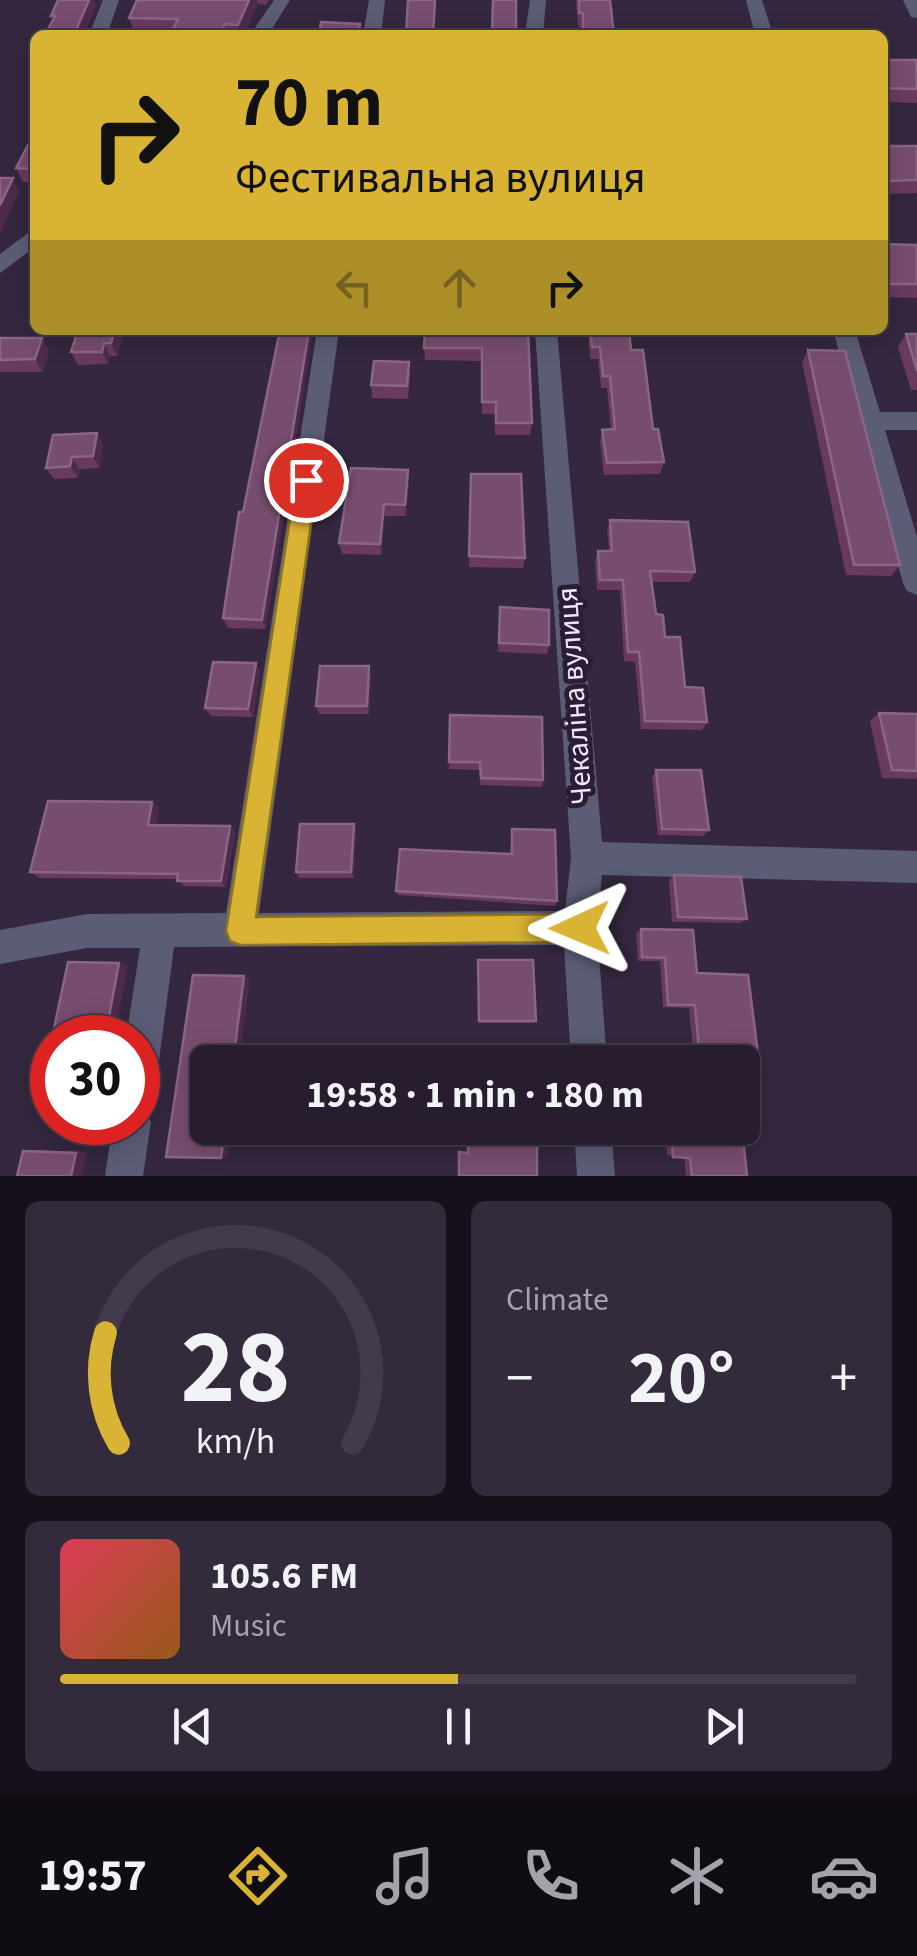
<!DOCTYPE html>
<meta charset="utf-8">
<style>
body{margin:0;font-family:"Source Sans 3",sans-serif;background:#332a3b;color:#f1f3f6;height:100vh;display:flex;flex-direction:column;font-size:38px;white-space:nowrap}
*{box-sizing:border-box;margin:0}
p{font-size:32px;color:#a4a2aa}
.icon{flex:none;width:55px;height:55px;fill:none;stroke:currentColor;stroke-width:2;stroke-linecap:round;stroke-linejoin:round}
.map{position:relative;height:1176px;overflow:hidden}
.panel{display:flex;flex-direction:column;gap:25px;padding:25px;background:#15101a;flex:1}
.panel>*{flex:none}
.guide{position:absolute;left:30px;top:30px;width:858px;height:305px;border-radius:15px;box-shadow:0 5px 25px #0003,0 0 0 2px #433b4b;background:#d9b334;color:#111;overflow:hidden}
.speed{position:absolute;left:30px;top:1015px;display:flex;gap:20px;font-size:50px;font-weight:700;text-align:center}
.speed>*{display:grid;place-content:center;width:130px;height:130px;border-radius:50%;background:#271d2f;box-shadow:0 5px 25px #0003,0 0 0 2px #433b4b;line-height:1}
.speed .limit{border:15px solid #d22;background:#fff;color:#111}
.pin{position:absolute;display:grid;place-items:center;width:85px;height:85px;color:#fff;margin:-42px;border:5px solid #fff;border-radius:50%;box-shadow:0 2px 10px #0007}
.me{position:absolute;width:110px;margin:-55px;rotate:269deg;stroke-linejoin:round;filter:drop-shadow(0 0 8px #0008)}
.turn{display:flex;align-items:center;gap:35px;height:210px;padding:0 40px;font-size:45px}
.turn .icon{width:130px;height:130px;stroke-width:2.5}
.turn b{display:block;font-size:70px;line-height:85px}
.lanes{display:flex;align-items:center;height:95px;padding:0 40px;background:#0003;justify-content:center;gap:50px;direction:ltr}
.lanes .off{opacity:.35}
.big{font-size:75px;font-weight:700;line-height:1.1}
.panel .card{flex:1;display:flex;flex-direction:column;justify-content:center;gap:15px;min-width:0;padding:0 35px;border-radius:15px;background:#332a3b}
.panel .dial{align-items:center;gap:0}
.dial svg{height:260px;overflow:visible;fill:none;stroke:#433b4b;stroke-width:7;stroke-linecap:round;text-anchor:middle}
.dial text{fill:#f1f3f6;stroke:none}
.song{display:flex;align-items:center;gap:30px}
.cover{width:120px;height:120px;border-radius:15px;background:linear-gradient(135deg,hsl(350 70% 55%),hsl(30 70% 35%))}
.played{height:10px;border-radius:5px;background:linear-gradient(90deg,#d9b334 50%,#433b4b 50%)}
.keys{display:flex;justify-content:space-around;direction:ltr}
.heat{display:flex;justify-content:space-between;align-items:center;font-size:55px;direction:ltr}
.panel .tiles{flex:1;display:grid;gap:25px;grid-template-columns:1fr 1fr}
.card:last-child{grid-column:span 2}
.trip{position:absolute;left:190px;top:1045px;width:570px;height:100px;border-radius:15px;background:#271d2f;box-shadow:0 5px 25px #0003,0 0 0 2px #433b4b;font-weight:700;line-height:100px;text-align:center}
.menu{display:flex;height:160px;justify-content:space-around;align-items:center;background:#100c13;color:#a4a2aa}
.menu .icon{width:70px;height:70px}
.menu .on{color:#d9b334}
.menu b{font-size:45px;color:#f1f3f6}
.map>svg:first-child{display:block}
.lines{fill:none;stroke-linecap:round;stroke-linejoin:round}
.minor{fill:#5b5d76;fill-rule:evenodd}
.wall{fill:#693a5e}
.shaded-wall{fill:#4e2b4b}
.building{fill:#774d6f;stroke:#8a6584;stroke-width:2.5}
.route{fill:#d9b334;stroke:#8d7422;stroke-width:2.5}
.labels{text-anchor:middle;stroke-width:10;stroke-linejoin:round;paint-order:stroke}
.street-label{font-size:30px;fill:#efe7f7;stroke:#2a1d35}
</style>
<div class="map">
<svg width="917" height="1176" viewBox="0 0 917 1176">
<rect width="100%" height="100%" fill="#34273f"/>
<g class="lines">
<!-- minor -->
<g class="minor">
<path d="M103 0H119L107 35H89Z"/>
<path d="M274 0H290L268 35H250Z"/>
<path d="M369 0H385L381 35H363Z"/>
<path d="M530 0H546L543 35H525Z"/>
<path d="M746 0H762L773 35H755Z"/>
<path d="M903 0H917V18L911 17Z"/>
<path d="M35 228V247L0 273V254Z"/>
<path d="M317 330H339L259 913 565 911 571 858 535 330H557L602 842 917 851V883L602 875 597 928 607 1062H571L564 945 174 947 156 1083 151 1096 138 1101V1038H126L140 948H87L0 964V930L87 914 226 913Z"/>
<path d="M833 330H855L880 412H917V430H885L917 537V595L907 591 903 583Z"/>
<path d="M138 1106 145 1109 151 1122 143 1176H105L113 1122H138Z"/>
<path d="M574 1128H611L615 1176H577Z"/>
</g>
</g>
<!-- wall -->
<g class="wall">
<path d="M137 0H269L266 5 258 4 244 35 134 33 129 18Z"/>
<path d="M493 0H516V35H492Z"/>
<path d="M576 0H610L614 35H581V27H578Z"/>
<path d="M882 60 917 63V103L882 102Z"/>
<path d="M35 145V182H23L16 168Z"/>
<path d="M882 146H917V193L882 194Z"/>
<path d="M882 244 917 245V298L882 297Z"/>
<path d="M78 330H124L117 356H110L108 364 78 365 71 352Z"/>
<path d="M528 330 532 423 530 435H495V414H482L481 361 425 360 424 348Z"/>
<path d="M588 330H629L631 350 664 462 660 474 604 475 600 442 602 430 611 429 607 388H601L598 359H590Z"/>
<path d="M906 334H917V390H911L898 347Z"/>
<path d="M0 338H42L49 351 42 372H0Z"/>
<path d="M808 350 900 565 891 576 846 575 802 362Z"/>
<path d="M409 362 410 375 408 399 372 398 371 385Z"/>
<path d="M97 433 103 445 99 468 79 469 78 478 54 479 46 468Z"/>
<path d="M408 470 409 481 406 516H385L381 555 342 554 339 543Z"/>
<path d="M471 474 525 558 523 568 469 567Z"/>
<path d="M243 512 266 629 228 628 223 618Z"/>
<path d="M610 520 695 572 690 582H651L656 614 685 687 707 722 702 730 641 729 635 662 624 661 620 590H597L595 561 598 551H609L607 531Z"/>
<path d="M500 607 549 645 547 654 498 652Z"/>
<path d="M260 672 253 717 211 716 205 708Z"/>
<path d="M371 675 369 714H319L316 706Z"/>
<path d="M879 713 917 714V779L882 778 870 721Z"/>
<path d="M450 715 543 780 542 787 480 785V770L449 769Z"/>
<path d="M656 770 709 830 703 836 658 835 652 777Z"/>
<path d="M152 802 159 809 156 825 235 832 226 887 184 886 177 879 40 878 30 872Z"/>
<path d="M354 824 356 830 354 878H299L296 872Z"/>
<path d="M512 829 557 901 555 906 398 895 396 891 510 854Z"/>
<path d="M674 875 747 919 740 923 672 922 669 880Z"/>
<path d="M641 929 697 973 760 1070 742 1071V1062H694L689 1008 663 1007 660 961H638L636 933Z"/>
<path d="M478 960 536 1021 534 1023H478Z"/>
<path d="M665 1128H742L747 1176H686L684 1157 667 1155Z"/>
<path d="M35 1150 87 1152 81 1176 23 1151Z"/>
</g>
<!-- shaded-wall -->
<g class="shaded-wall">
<path d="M89 0H94L96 6 84 35H74Z"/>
<path d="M249 0H257L258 4 244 35H240L238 25Z"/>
<path d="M225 24 227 35H220Z"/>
<path d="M13 178 19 192 0 234V205Z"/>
<path d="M115 330H124L117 356 111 343Z"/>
<path d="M309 330H313L266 629 262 620Z"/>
<path d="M42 338 49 351 42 372 35 359Z"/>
<path d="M104 343 110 356 108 364 102 352Z"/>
<path d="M97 433 103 445 99 468 93 456Z"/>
<path d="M72 457 79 469 78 478 70 466Z"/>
<path d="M408 470 409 481 406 516 405 505Z"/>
<path d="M384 504 385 516 381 555 380 544Z"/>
<path d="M256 663 260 672 253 717 248 709Z"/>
<path d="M369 666 371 675 369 714 367 706Z"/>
<path d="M152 802 159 809 155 831 148 825Z"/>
<path d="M354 824 356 830 354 878 351 872Z"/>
<path d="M230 826 235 832 226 887 221 881Z"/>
<path d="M119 963 128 966 114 1038H105Z"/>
<path d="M244 976 250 979 239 1062H233Z"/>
<path d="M225 1128H231L228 1156 221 1158Z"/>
<path d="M87 1152 81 1176H71L76 1153Z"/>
</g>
<!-- building -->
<g class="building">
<path d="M58 0H89L74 35H45L55 16H51Z"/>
<path d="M137 0H249L238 25 225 24 220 35H170L178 19 129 18Z"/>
<path d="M408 0H435L433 35H406Z"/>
<path d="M493 0H516V32H492Z"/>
<path d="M579 0H610L614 35H583V13H579Z"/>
<path d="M321 22 360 24 358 35H319Z"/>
<path d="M882 60H916L917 89 882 88Z"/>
<path d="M28 145H35V169L16 168Z"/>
<path d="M882 146H917V180L882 181Z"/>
<path d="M0 178H13L0 205Z"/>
<path d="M882 244 917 245V284H886L882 272Z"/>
<path d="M78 330H115L111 343H104L102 352H71Z"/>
<path d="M280 330H309L262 620 223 618 239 512H243Z"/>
<path d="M425 330H528L532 423H496V402H482V348H424Z"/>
<path d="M590 330H629L631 350H643L653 429H658L664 462 607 463 602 430 615 429 610 376H603L600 347H592Z"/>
<path d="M906 334H917V371Z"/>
<path d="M0 338H42L35 359 0 360Z"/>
<path d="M808 350 845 351 900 565H854Z"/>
<path d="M374 361 409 362 407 386 371 385Z"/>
<path d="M97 433 93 456 72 457 70 466 46 468 53 435Z"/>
<path d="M351 468 408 470 405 505 384 504 380 544 339 543Z"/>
<path d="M471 474H521L525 558 469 556Z"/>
<path d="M610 520 688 522 695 572 650 571 656 614 663 615 665 637H680L685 687 703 688 707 722 645 721 639 652H628L623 580H600L598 551H612Z"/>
<path d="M500 607 549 610V645L499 643Z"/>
<path d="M213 662 256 663 248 709 205 708Z"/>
<path d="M320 666H369L367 706H316Z"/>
<path d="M879 713 917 714V771L892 770Z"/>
<path d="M450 715 542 717 543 780 481 778 480 762H449Z"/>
<path d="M656 770H701L709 830 662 829Z"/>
<path d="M48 801 152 802 148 825 230 826 221 881H177L178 874 30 872Z"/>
<path d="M300 824H354L351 872H296Z"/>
<path d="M512 829 555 830 557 901 396 891 400 849 512 854Z"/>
<path d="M674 875 741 877 747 919 678 917Z"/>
<path d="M641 929 693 930 697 973 748 975 760 1070H742V1062H700L695 1005H668L665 958 642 957Z"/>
<path d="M478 960H533L536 1021H479Z"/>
<path d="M68 962 119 963 105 1038H52V1047H50Z"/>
<path d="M193 975 244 976 233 1062H208V1128H225L221 1158 166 1157Z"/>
<path d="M469 1128H537V1176H459V1152L468 1153Z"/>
<path d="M671 1128H742L747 1176H692L690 1158 673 1157Z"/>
<path d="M23 1151 76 1153 71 1176H17Z"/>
</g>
<!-- route -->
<path class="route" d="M306 472 317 480 256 917 580 914 590 918 594 928 590 938 580 942 240 945 230 941 226 931 296 480Z"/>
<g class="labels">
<!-- street labels -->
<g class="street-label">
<text transform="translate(574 696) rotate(-94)" y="10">Чекаліна вулиця</text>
</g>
</g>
</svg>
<div class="speed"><div class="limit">30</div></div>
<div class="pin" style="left:306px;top:480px;background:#d93025"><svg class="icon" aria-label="arrive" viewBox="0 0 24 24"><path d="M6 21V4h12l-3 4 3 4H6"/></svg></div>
<svg class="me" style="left:580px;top:928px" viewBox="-20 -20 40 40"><path d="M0-17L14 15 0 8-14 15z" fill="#d9b334" stroke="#fff" stroke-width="4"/></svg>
<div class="trip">19:58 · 1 min · 180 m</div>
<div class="guide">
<div class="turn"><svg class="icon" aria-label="right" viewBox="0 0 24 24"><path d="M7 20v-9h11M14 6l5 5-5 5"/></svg><div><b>70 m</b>Фестивальна вулиця</div></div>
<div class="lanes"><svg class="icon off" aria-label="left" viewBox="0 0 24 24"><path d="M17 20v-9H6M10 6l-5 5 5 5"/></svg><svg class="icon off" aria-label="ahead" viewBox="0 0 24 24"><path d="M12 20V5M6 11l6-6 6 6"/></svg><svg class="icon" aria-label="right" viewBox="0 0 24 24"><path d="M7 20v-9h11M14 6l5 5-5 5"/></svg></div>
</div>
</div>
<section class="panel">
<div class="tiles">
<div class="card dial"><svg viewBox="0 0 100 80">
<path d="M14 69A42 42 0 1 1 86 69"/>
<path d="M14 69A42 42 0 0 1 10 35" stroke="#d9b334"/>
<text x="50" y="56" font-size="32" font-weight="700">28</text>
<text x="50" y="72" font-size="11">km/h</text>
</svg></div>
<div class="card"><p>Climate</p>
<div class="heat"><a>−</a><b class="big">20°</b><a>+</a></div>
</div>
<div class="card">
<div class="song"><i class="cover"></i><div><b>105.6 FM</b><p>Music</p></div></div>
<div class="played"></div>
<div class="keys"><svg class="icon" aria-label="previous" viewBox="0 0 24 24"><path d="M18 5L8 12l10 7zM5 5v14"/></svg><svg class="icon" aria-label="pause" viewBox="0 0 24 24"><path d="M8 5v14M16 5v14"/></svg><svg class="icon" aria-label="next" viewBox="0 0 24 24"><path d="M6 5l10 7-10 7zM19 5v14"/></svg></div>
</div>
</div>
</section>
<nav class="menu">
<b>19:57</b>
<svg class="icon on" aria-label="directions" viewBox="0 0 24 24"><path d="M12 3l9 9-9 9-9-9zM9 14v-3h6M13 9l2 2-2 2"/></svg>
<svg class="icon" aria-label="music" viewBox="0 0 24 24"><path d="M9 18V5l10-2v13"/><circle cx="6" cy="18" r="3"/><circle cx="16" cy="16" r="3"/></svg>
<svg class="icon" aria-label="phone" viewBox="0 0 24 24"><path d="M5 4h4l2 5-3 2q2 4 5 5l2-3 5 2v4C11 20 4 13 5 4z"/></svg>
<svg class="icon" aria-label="climate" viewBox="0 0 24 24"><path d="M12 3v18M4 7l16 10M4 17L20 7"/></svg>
<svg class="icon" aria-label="car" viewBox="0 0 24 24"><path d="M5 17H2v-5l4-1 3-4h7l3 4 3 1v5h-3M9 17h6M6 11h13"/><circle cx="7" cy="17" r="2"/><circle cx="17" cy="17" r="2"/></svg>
</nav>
